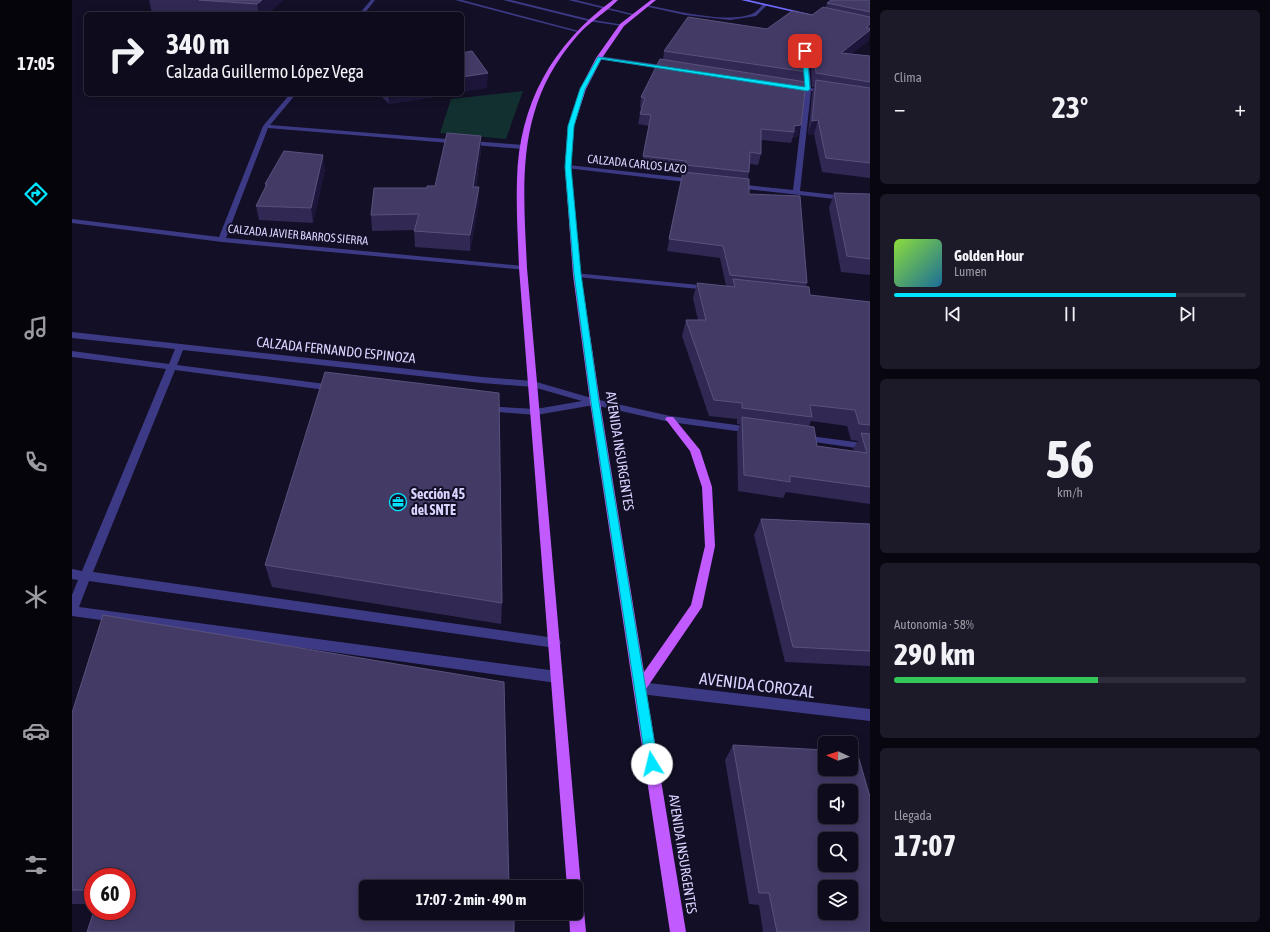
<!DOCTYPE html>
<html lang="es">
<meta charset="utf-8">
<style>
body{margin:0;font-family:"Asap Condensed",sans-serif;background:#1c1929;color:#f1f3f6;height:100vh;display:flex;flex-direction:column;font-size:15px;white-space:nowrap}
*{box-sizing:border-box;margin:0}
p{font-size:13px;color:#9b9ba3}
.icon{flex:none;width:22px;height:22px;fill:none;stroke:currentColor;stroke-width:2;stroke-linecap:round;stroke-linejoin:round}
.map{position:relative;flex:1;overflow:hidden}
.details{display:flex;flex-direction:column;gap:10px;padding:10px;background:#08060f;width:400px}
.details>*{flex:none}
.hud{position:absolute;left:12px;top:12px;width:380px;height:84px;border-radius:6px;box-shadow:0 2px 10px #0003,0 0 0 1px #2e2b3b;background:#0e0b1c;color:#f1f3f6;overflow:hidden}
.needle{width:26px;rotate:273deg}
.fabs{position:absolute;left:746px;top:736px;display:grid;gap:8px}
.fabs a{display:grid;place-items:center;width:40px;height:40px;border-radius:6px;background:#0e0b1c;box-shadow:0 2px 10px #0003,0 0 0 1px #2e2b3b;font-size:20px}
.speed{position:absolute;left:12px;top:868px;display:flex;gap:8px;font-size:20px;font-weight:700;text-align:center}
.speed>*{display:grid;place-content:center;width:52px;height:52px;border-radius:50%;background:#0e0b1c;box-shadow:0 2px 10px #0003,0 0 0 1px #2e2b3b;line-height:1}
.speed .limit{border:6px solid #d22;background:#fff;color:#111}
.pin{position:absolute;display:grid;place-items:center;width:34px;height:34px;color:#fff;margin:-17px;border-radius:8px;box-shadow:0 2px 6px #0006}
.me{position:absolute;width:44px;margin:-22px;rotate:351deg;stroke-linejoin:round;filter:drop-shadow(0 0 3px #0008)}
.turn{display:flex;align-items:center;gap:14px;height:84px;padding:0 16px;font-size:18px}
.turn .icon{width:52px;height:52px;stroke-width:2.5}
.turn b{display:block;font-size:28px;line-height:34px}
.big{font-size:30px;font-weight:700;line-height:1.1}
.details .widget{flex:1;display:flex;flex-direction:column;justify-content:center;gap:6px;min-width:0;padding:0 14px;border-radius:6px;background:#1c1929}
.details .dial{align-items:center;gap:0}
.dial b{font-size:52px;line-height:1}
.song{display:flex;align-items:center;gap:12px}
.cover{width:48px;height:48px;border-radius:6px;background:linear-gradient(135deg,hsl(90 70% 55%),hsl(200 70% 35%))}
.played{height:4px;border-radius:2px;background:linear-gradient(90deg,#00e5ff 80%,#2e2b3b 80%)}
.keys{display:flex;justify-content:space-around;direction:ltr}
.heat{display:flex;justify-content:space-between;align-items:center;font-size:22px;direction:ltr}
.charge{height:6px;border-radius:3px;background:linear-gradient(90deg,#34c759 58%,#2e2b3b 0)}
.trip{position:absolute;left:287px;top:880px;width:224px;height:40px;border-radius:6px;background:#0e0b1c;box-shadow:0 2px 10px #0003,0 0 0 1px #2e2b3b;font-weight:700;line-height:40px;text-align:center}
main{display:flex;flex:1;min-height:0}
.tabs{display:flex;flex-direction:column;width:72px;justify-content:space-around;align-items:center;background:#06040b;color:#9b9ba3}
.tabs .icon{width:28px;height:28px}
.tabs .selected{color:#00e5ff}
.tabs b{font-size:18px;color:#f1f3f6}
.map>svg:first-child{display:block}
.green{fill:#12302f}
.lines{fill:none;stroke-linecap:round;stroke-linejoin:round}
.lane{fill:#3d3a85;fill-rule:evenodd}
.street{fill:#3d3a85;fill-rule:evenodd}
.secondary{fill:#6f6bff;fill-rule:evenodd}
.primary{fill:#c25bff;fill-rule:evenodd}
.wall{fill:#312854;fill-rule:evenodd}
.shaded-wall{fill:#1d163a}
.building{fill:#433a66;stroke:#5a527e;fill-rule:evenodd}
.route{fill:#00e5ff;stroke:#0095a6}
.labels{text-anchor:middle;stroke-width:4;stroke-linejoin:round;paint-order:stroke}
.far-street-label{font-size:12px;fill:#d9d4ff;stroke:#130f26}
.street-label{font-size:14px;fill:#d9d4ff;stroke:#130f26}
.poi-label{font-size:14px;font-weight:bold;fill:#d9d4ff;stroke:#130f26;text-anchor:start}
.near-street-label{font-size:17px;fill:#d9d4ff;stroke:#130f26}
</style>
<main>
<nav class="tabs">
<b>17:05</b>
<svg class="icon selected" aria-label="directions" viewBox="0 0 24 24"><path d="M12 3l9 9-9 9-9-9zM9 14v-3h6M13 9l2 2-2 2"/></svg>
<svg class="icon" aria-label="music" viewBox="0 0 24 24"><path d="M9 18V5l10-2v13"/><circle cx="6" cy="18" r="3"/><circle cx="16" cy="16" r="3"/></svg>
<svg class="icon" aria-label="phone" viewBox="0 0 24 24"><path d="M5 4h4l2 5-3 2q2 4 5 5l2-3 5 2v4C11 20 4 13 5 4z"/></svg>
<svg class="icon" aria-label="climate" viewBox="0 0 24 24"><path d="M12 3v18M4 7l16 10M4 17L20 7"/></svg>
<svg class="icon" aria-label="car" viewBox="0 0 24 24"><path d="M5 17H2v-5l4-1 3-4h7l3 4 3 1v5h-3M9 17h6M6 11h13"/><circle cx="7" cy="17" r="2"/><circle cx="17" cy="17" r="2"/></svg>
<svg class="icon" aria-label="filters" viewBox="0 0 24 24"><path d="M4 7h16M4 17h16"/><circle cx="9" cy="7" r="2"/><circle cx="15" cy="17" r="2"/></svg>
</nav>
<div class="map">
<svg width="798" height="932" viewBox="0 0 798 932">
<rect width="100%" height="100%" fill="#130f26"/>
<!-- green -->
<path class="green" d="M451 91 434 139 368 133 379 99Z"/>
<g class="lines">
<!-- lane -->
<path class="lane" d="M691 4 695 5 684 16 658 20 613 15 572 6 574 5C601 10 654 24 680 14 684 12 688 8 691 4Z"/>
<!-- street -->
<g class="street">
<path d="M299 0H303L292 14H287Z"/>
<path d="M383 0H390L507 31 505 32Z"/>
<path d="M431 0H439L516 19 552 25 550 26 516 21Z"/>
<path d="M496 0H504L565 15 563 16Z"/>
<path d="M527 56 596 66 599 68 596 70 525 59V57Z"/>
<path d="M734 59 737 61 739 88 758 92 755 94 739 91 728 191 798 199V203L665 188 662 186 665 184 721 190 733 90 718 87 721 85 733 87 731 61Z"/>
<path d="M218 94H224L198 125 451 145 454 147 451 149 196 128 154 238 451 266 455 268 454 270 150 242 0 223V219L147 237 191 126Z"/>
<path d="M496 165 623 179 626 181 623 183 494 168V166Z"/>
<path d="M502 273 637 286 641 288 637 290 505 277 501 275Z"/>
<path d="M0 332 410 377 461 381 523 399 598 416 679 427 684 430 679 433 598 422 522 405 464 415 414 411 409 408 411 406 464 409 510 401 461 387 410 383 111 350 105 365 261 385 266 388 261 391 103 370 21 572 483 638 487 639 489 643 487 647 483 648 17 581 7 607 485 671 489 673 491 677 489 681 485 683 0 616V595L6 580 0 579V569L10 571 94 369 0 357V351L97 364 103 349 0 338Z"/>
<path d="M731 435 798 444V450L728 440 726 438 728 436Z"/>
<path d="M568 682 798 709V721L568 694 564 692 562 688 564 684Z"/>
</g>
<!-- secondary -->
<path class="secondary" d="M669 0H677L755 18 753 19Z"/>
<!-- primary -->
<g class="primary">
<path d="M541 0H546C533 13 517 22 505 36 443 107 451 181 455 268L509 887 507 892 504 894V887H495L447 268C446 239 444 209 445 180 447 104 480 45 541 0Z"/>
<path d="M579 0H584L552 26 530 58 514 89 502 126 499 167 509 275 528 402 572 672 619 605 633 546 630 487 618 451 595 421 593 419 595 417H601L628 450 640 487 643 546 630 607 574 689 614 932H598L518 402 501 275 493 167 496 126 508 89 524 58 548 24Z"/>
<path d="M504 903 509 906 512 911 514 932H498L497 913H504Z"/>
</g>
</g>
<!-- wall -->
<g class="wall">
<path d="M77 0H211L196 14H80Z"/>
<path d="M798 0V34L796 41 779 54 798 56V178L750 172 742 134 736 135 740 94 742 87H740L738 51 734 48H733L735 72 732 82 726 136 721 137 719 143 689 140V154L686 165 678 164 677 172 676 179 677 194 735 283 734 287 738 295 798 302V504L714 492 711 498 666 491 665 433 668 424H665V419L637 416 610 336 614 320H626L621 298 625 283 654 286 648 258 595 251 611 172 569 167 577 126 566 124 568 114 570 108H568L569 97 591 60 592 51 695 29 740 15 754 8 755 3ZM739 421 775 426 779 440 786 441 781 449 782 451 745 446 737 426Z"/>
<path d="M307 94H380L317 104Z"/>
<path d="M409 136V151L404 187 407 203 398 251 343 247 342 230 300 231 299 215 355 188 363 186Z"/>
<path d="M253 169 241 223 187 220 184 206 193 188V184Z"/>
<path d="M762 193 798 194V275L769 272 757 208Z"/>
<path d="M689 519 798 524V666L713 662 682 535Z"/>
<path d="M193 565 430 603 429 624 200 587Z"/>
<path d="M0 713 438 915 55 911 21 877V904H0Z"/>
<path d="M661 745 798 932H691L687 905 677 904 653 760Z"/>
</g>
<!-- shaded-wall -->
<g class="shaded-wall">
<path d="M190 0H211L196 14H187L185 4Z"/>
<path d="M798 24V34L796 41 765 66 769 53Z"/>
<path d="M737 35 734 48 729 51 732 38Z"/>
<path d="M416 73 415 88 390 92V77Z"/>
<path d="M316 94H380L317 104Z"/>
<path d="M746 120 742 134 736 135 740 121Z"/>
<path d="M729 125 726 136 721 137 722 132V126Z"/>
<path d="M409 136V151L401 203V187Z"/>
<path d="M251 155 253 169 241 223 239 208Z"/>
<path d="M407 187V203L398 251V235Z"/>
</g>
<!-- building -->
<g class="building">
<path d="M127 0H190L185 4Z"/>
<path d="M759 0H798V12L755 3Z"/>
<path d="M751 7 798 17V24L794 28H798V30L769 53 798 56V82L744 73 741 38 737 35 732 38 735 72 592 51 616 17 695 29 720 11 740 15Z"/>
<path d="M400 51 416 73 390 77V53Z"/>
<path d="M588 59 734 82 729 125 722 126V132L689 129V154L678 152 677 172 613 165 614 161 571 156 579 115 568 114 573 98 569 97Z"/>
<path d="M744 80 798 88V163L754 158 746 120 740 121Z"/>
<path d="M375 133 409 136 401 187H407L398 235 342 231 347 214 299 215 302 188H355V186H363Z"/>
<path d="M212 151 251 155 239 208 184 206 195 184H193Z"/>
<path d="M611 172 677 179V194L728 196 735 283 658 275 651 246 597 239Z"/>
<path d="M762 193 798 194V259L775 256Z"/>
<path d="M661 279 737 287 738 295 798 302V425L787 424 783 410 738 405 740 417 670 408V403L642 400 614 320H634L625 283 663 287Z"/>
<path d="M253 372 427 393 430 603 193 565Z"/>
<path d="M670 417 742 427 745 446 795 453 789 433 798 434V487L718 476V482L672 475Z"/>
<path d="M689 519 798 524V651L721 647Z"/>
<path d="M31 615 432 682 437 887H294V913H438V915H442V932H15L22 911H55V877H21V890H0V713Z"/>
<path d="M661 745 753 750V769H779V751L785 752 798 797V932H705L697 893H687ZM753 791H779V817H753ZM753 839H779V865H753ZM753 887H779V913H753Z"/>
</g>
<!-- route -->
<path class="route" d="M733 50 735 51 738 89 736 91 529 59 513 89 502 126 499 167 509 274 527 402 586 764 584 768 580 770 575 768 574 764 519 402 502 274 493 167 496 126 508 89 526 57 733 87 730 51Z"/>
<!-- icons -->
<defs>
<g id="office-ring" transform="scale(0.9)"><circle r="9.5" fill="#130f26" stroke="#00e5ff" stroke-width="1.5"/><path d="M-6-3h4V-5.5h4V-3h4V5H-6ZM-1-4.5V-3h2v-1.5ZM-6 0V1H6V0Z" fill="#00e5ff"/></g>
</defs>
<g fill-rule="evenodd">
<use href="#office-ring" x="326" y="502"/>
</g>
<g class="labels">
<!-- far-street labels -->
<g class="far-street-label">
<text transform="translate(565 164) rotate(6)" y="4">CALZADA CARLOS LAZO</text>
<text transform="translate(226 235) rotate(5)" y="4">CALZADA JAVIER BARROS SIERRA</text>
</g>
<!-- street labels -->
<g class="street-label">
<text transform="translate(264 350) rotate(6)" y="5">CALZADA FERNANDO ESPINOZA</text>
<text transform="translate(548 451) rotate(81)" y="5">AVENIDA INSURGENTES</text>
<text transform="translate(611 854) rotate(81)" y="5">AVENIDA INSURGENTES</text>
</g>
<!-- poi labels -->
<g class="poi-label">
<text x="339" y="499">Sección 45<tspan x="339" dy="16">del SNTE</tspan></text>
</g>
<!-- near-street labels -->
<g class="near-street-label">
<text transform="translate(685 685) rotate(7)" y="6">AVENIDA COROZAL</text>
</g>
</g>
</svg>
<div class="fabs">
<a><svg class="needle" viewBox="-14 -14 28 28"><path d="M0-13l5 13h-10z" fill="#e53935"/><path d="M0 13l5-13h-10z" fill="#9b9ba3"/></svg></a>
<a><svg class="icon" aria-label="sound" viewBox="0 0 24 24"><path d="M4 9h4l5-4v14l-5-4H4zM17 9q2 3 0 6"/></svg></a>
<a><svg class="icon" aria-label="search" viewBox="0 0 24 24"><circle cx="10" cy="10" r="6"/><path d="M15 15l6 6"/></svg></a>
<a><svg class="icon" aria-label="layers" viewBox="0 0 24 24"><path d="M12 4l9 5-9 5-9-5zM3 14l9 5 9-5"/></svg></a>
</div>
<div class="speed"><div class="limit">60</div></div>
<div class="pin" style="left:733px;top:51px;background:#d93025"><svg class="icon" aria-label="arrive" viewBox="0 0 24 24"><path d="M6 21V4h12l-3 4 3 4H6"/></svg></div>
<svg class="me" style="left:580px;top:764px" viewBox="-20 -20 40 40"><circle r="19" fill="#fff"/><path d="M0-13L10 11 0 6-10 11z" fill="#00e5ff"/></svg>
<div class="trip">17:07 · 2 min · 490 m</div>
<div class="hud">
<div class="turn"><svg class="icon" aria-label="right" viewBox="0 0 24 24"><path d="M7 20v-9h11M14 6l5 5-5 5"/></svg><div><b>340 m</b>Calzada Guillermo López Vega</div></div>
</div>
</div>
<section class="details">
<div class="widget"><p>Clima</p>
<div class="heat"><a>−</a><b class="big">23°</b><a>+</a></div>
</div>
<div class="widget">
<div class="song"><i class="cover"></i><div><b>Golden Hour</b><p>Lumen</p></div></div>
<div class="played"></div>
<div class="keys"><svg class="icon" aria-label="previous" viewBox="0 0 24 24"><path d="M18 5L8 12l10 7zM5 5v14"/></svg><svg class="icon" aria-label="pause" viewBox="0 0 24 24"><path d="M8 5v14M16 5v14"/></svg><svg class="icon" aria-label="next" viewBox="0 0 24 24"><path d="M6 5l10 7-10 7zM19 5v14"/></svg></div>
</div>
<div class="widget dial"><b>56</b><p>km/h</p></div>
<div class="widget"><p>Autonomía · 58%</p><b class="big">290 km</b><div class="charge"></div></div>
<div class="widget"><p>Llegada</p><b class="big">17:07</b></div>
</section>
</main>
